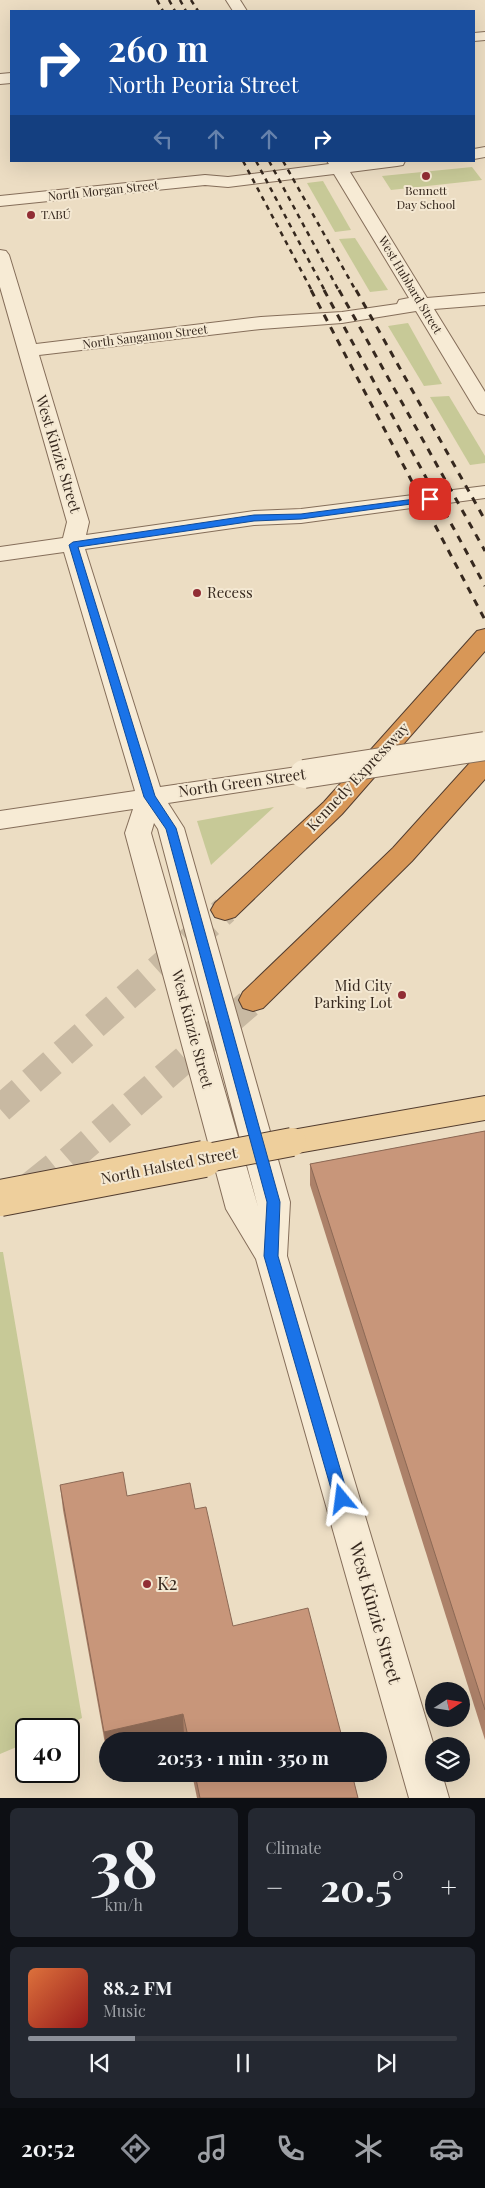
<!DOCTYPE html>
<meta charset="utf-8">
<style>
body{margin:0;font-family:"Playfair Display",serif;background:#242831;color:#f1f3f6;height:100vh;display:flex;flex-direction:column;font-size:19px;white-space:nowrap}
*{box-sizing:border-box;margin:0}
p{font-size:16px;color:#9ea1a6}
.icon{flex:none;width:28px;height:28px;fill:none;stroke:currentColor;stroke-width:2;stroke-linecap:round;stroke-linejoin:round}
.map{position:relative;height:1798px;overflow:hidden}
.sheet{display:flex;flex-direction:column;gap:10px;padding:10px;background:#0d0f14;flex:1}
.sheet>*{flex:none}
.banner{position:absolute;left:10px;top:10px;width:465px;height:152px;border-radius:0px;box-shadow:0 5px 20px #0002;background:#1a4fa0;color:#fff;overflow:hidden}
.needle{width:32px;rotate:78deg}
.tools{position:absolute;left:425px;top:1682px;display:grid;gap:10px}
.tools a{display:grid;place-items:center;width:45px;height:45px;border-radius:50%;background:#171b24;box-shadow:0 5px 20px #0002;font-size:25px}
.speed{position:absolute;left:15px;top:1718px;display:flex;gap:10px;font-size:25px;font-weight:700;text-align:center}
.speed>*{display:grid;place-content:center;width:65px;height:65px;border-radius:50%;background:#171b24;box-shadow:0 5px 20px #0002;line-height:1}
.speed .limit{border:2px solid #111;border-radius:8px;background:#fff;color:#111}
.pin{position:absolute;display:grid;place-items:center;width:42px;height:42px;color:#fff;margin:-21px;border-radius:10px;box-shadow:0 2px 8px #0006}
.me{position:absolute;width:55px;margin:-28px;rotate:344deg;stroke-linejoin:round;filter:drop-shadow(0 0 4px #0008)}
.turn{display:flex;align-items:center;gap:18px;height:105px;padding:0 15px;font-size:22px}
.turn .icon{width:65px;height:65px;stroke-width:2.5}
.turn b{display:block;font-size:35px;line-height:42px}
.lanes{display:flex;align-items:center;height:48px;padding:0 15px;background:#0003;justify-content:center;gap:25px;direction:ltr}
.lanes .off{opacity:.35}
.big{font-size:38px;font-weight:700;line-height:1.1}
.sheet .widget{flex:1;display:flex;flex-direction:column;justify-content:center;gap:8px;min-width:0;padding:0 18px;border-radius:8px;background:#242831}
.sheet .dial{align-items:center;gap:0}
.dial b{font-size:65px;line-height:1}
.song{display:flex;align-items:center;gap:15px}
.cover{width:60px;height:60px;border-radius:8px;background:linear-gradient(135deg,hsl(20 70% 55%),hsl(0 70% 35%))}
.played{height:5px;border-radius:2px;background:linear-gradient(90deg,#8c9099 25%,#363941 25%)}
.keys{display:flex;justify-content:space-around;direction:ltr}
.heat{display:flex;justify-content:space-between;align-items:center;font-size:28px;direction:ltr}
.sheet .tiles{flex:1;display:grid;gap:10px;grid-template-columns:1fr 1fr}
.widget:last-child{grid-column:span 2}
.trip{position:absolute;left:99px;top:1732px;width:288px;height:50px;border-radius:25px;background:#171b24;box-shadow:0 5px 20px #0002;font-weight:700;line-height:50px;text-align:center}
.tab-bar{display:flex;height:80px;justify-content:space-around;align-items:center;background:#090b0e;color:#9ea1a6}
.tab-bar .icon{width:35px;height:35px}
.tab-bar .selected{color:#8c9099}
.tab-bar b{font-size:22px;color:#f1f3f6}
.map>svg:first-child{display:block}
.green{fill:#c7c997}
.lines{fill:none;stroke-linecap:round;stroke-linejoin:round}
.highway-tunnel-far1{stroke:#c8b9a2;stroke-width:28;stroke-dasharray:28 14;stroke-linecap:butt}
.highway-tunnel{stroke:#c8b9a2;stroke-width:36;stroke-dasharray:36 18;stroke-linecap:butt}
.minor-casing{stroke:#856e5a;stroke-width:2}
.major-casing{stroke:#533d2f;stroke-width:2}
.highway-casing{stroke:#533d2f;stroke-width:2}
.minor{fill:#f7ebd5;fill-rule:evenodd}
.major{fill:#eecf9c;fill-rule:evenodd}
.highway{fill:#d89757;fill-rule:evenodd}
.rail-far1{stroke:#36281e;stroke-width:2.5;stroke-dasharray:5 5;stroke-linecap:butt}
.rail{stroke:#36281e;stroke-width:3;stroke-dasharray:7 7;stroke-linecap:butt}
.minor-bridge-casing{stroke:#856e5a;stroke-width:30;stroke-linecap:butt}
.major-bridge-far1-casing{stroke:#533d2f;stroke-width:30;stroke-linecap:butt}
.major-bridge-casing{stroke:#533d2f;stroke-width:38;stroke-linecap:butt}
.minor-bridge{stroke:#f7ebd5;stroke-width:28}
.major-bridge-far1{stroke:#eecf9c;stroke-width:28}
.major-bridge{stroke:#eecf9c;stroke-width:36}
.wall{fill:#ac8169}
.shaded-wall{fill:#8c6955}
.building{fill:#c8967a;stroke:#8c6955}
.route{fill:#1a73e8;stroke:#114b97}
.poi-dot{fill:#912d34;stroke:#f4e8d2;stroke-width:2}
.labels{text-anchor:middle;stroke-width:4;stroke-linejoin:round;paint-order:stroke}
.far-street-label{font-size:12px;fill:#36281e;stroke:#f4e8d2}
.far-poi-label{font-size:12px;fill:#36281e;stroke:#f4e8d2}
.street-label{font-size:15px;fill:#36281e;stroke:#f4e8d2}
.poi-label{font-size:15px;fill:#36281e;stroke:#f4e8d2;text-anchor:start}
.near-poi-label{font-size:18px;fill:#36281e;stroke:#f4e8d2;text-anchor:start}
.near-street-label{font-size:18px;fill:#36281e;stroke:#f4e8d2}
</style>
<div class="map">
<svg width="485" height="1798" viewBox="0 0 485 1798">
<rect width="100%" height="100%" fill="#ecddc3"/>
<!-- green -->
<g class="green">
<path d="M472 167 482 180 391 190 382 176Z"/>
<path d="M323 181 351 230 335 232 307 183Z"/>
<path d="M355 238 388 290 370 292 339 239Z"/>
<path d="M408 323 442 384 424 386 388 326Z"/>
<path d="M449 396 485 456V463L470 465 430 397Z"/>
<path d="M274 807 211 865 197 821Z"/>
<path d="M0 1252H3L82 1718 59 1729H26V1743L0 1754Z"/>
</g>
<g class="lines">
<!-- highway-tunnel-far1 -->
<g class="highway-tunnel-far1">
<path d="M0 1109 225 910"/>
<path d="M69 1160 253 1000"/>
</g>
<!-- highway-tunnel -->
<path class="highway-tunnel" d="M29 1192 70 1159"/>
<!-- minor casing -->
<g class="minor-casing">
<g id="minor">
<path d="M226 0H240L247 11H233Z"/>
<path d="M485 32V40L474 41V33Z"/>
<path d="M11 73V83L0 84V74Z"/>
<path d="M485 147V157L474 159V149Z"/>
<path d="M327 161H405L403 165 397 166 350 172 427 298 485 293V305L434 309 485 392V415L478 413 475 409 416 311 342 323 261 329 39 355 89 522 86 535 254 511 301 509 485 486V498L301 523 254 525 85 549 160 787 304 766 313 768 317 774 313 780 304 782 168 803 184 828 290 1202 287 1256 434 1746V1774H442L449 1798H409L256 1259 226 1209 125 833 133 809 0 829V811L135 791 64 552 0 561V547L63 538 67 522 0 287V250L6 251 9 255 36 344 261 317 342 312 397 304 399 300 409 298 334 174 228 187 205 185 0 206V196L205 175 228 177 329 164ZM154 823 158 829 258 1207 151 833Z"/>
</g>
</g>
<!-- major casing -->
<g class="major-casing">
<path id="major" d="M485 1096V1120L292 1154 281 1151 276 1142 281 1133 292 1130Z"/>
</g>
<!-- highway casing -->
<g class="highway-casing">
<g id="highway">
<path d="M485 629V651L342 814 235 917 225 920 215 917 211 910 215 903 324 802 477 631Z"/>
<path d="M485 754V779L412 861 263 1008 253 1011 243 1008 239 1000 243 992 393 848 476 756Z"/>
</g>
</g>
<!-- minor -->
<use href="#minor" class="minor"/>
<!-- major -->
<use href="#major" class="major"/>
<!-- highway -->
<use href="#highway" class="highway"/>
<!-- rail-far1 -->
<g class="rail-far1">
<path d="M157 0 163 11"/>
<path d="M169 0 175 11"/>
<path d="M180 0 186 11"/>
<path d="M191 0 198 11"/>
<path d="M243 161 312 291"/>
<path d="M256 161 325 291"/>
<path d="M269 161 339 291"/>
<path d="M283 161 356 291"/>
</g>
<!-- rail -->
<g class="rail">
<path d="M311 290 485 620"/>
<path d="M324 290 485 586"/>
<path d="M339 290 485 551"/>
<path d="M356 290 485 520"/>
</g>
<!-- minor-bridge casing -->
<g class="minor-bridge-casing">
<path id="minor-bridge" d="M304 774 485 746"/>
</g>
<!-- major-bridge-far1 casing -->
<g class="major-bridge-far1-casing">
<path id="major-bridge-far1" d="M197 1160 292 1142"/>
</g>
<!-- major-bridge casing -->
<g class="major-bridge-casing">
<path id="major-bridge" d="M0 1198 204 1159"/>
</g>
<!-- minor-bridge -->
<use href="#minor-bridge" class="minor-bridge"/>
<!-- major-bridge-far1 -->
<use href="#major-bridge-far1" class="major-bridge-far1"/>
<!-- major-bridge -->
<use href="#major-bridge" class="major-bridge"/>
</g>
<!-- wall -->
<g class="wall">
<path d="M485 1131V1740L310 1185V1164Z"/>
<path d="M60 1485 127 1496 195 1509 233 1626 343 1741H185L184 1736 164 1741H108V1755H107L63 1510Z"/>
<path d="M192 1774H352L358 1798H197Z"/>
</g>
<!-- shaded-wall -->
<path class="shaded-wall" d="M183 1714 184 1736 164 1741H108V1755H107L104 1732Z"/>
<!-- building -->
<g class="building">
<path d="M485 1131V1710L310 1164Z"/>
<path d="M123 1472 127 1496 190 1483 195 1509 206 1507 233 1626 308 1608 343 1741H189L183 1714 104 1732 60 1485Z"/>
<path d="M195 1774H352L358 1798H200Z"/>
</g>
<!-- route -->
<path class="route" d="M430 497H433V501L301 519 254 521 78 547 155 796 176 828 280 1202 278 1256 349 1499 347 1504 342 1506 336 1504 334 1499 264 1256 267 1202 166 829 144 797 69 545 73 542 254 515 301 514Z"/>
<!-- markers -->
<g class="poi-dot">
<circle cx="426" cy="176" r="5"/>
<circle cx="31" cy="215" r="5"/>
<circle cx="197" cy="593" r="5"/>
<circle cx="402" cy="995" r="5"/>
<circle cx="147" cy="1584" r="5"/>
</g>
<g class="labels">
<!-- far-street labels -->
<g class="far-street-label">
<text transform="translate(103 191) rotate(-6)" y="4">North Morgan Street</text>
<text transform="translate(410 285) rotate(59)" y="4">West Hubbard Street</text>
<text transform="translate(145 337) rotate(-7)" y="4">North Sangamon Street</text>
</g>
<!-- far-poi labels -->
<g class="far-poi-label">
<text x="426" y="195">Bennett<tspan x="426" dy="14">Day School</tspan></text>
<text x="41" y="219" text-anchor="start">TABÚ</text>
</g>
<!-- street labels -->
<g class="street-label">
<text transform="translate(58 454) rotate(73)" y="5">West Kinzie Street</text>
<text transform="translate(358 777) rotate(-47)" y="5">Kennedy Expressway</text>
<text transform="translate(242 783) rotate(-8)" y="5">North Green Street</text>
<text transform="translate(192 1029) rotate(75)" y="5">West Kinzie Street</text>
<text transform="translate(169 1166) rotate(-11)" y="5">North Halsted Street</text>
</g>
<!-- poi labels -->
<g class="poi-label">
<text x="207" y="598">Recess</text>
<text x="392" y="991" text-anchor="end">Mid City<tspan x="392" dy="17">Parking Lot</tspan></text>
</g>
<!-- near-poi labels -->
<g class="near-poi-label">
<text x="157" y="1590">K2</text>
</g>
<!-- near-street labels -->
<g class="near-street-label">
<text transform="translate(375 1613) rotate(74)" y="6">West Kinzie Street</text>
</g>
</g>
</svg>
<div class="tools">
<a><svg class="needle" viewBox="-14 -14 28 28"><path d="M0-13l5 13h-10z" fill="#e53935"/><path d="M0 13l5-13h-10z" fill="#9ea1a6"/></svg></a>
<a><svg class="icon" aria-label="layers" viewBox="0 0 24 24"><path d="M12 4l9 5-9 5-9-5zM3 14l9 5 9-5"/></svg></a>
</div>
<div class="speed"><div class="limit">40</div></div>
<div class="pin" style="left:430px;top:499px;background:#d93025"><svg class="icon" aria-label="arrive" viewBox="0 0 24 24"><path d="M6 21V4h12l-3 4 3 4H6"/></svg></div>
<svg class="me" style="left:342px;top:1499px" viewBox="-20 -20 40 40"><path d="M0-17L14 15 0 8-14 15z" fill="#1a73e8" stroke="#fff" stroke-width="4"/></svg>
<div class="trip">20:53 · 1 min · 350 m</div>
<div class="banner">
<div class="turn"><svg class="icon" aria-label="right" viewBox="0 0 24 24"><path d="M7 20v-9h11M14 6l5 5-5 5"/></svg><div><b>260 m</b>North Peoria Street</div></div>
<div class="lanes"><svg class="icon off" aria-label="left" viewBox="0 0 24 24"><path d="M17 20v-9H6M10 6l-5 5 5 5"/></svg><svg class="icon off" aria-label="ahead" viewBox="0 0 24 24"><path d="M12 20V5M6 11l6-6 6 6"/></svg><svg class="icon off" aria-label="ahead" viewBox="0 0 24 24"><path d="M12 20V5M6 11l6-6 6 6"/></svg><svg class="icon" aria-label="right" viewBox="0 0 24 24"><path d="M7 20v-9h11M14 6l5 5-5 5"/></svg></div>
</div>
</div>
<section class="sheet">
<div class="tiles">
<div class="widget dial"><b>38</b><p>km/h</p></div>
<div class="widget"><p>Climate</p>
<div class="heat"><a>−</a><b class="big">20.5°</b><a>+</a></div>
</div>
<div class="widget">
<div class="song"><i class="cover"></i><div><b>88.2 FM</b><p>Music</p></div></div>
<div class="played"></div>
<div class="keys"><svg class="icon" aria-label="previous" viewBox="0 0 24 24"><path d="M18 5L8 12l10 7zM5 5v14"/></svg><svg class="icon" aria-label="pause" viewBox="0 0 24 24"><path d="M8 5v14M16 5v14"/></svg><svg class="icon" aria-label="next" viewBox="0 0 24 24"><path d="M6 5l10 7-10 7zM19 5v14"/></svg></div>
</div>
</div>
</section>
<nav class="tab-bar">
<b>20:52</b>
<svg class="icon selected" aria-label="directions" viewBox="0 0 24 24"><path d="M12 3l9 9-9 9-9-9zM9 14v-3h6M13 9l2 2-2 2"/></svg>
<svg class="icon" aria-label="music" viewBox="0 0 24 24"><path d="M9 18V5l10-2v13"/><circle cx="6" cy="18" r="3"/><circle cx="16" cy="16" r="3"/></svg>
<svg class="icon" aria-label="phone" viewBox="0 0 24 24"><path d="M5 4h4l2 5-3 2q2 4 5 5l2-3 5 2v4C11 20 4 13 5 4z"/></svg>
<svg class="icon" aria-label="climate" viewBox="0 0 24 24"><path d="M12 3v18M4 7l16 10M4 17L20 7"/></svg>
<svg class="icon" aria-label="car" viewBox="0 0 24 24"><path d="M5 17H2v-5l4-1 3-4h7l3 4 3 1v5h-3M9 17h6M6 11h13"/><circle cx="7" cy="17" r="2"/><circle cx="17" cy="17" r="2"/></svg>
</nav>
